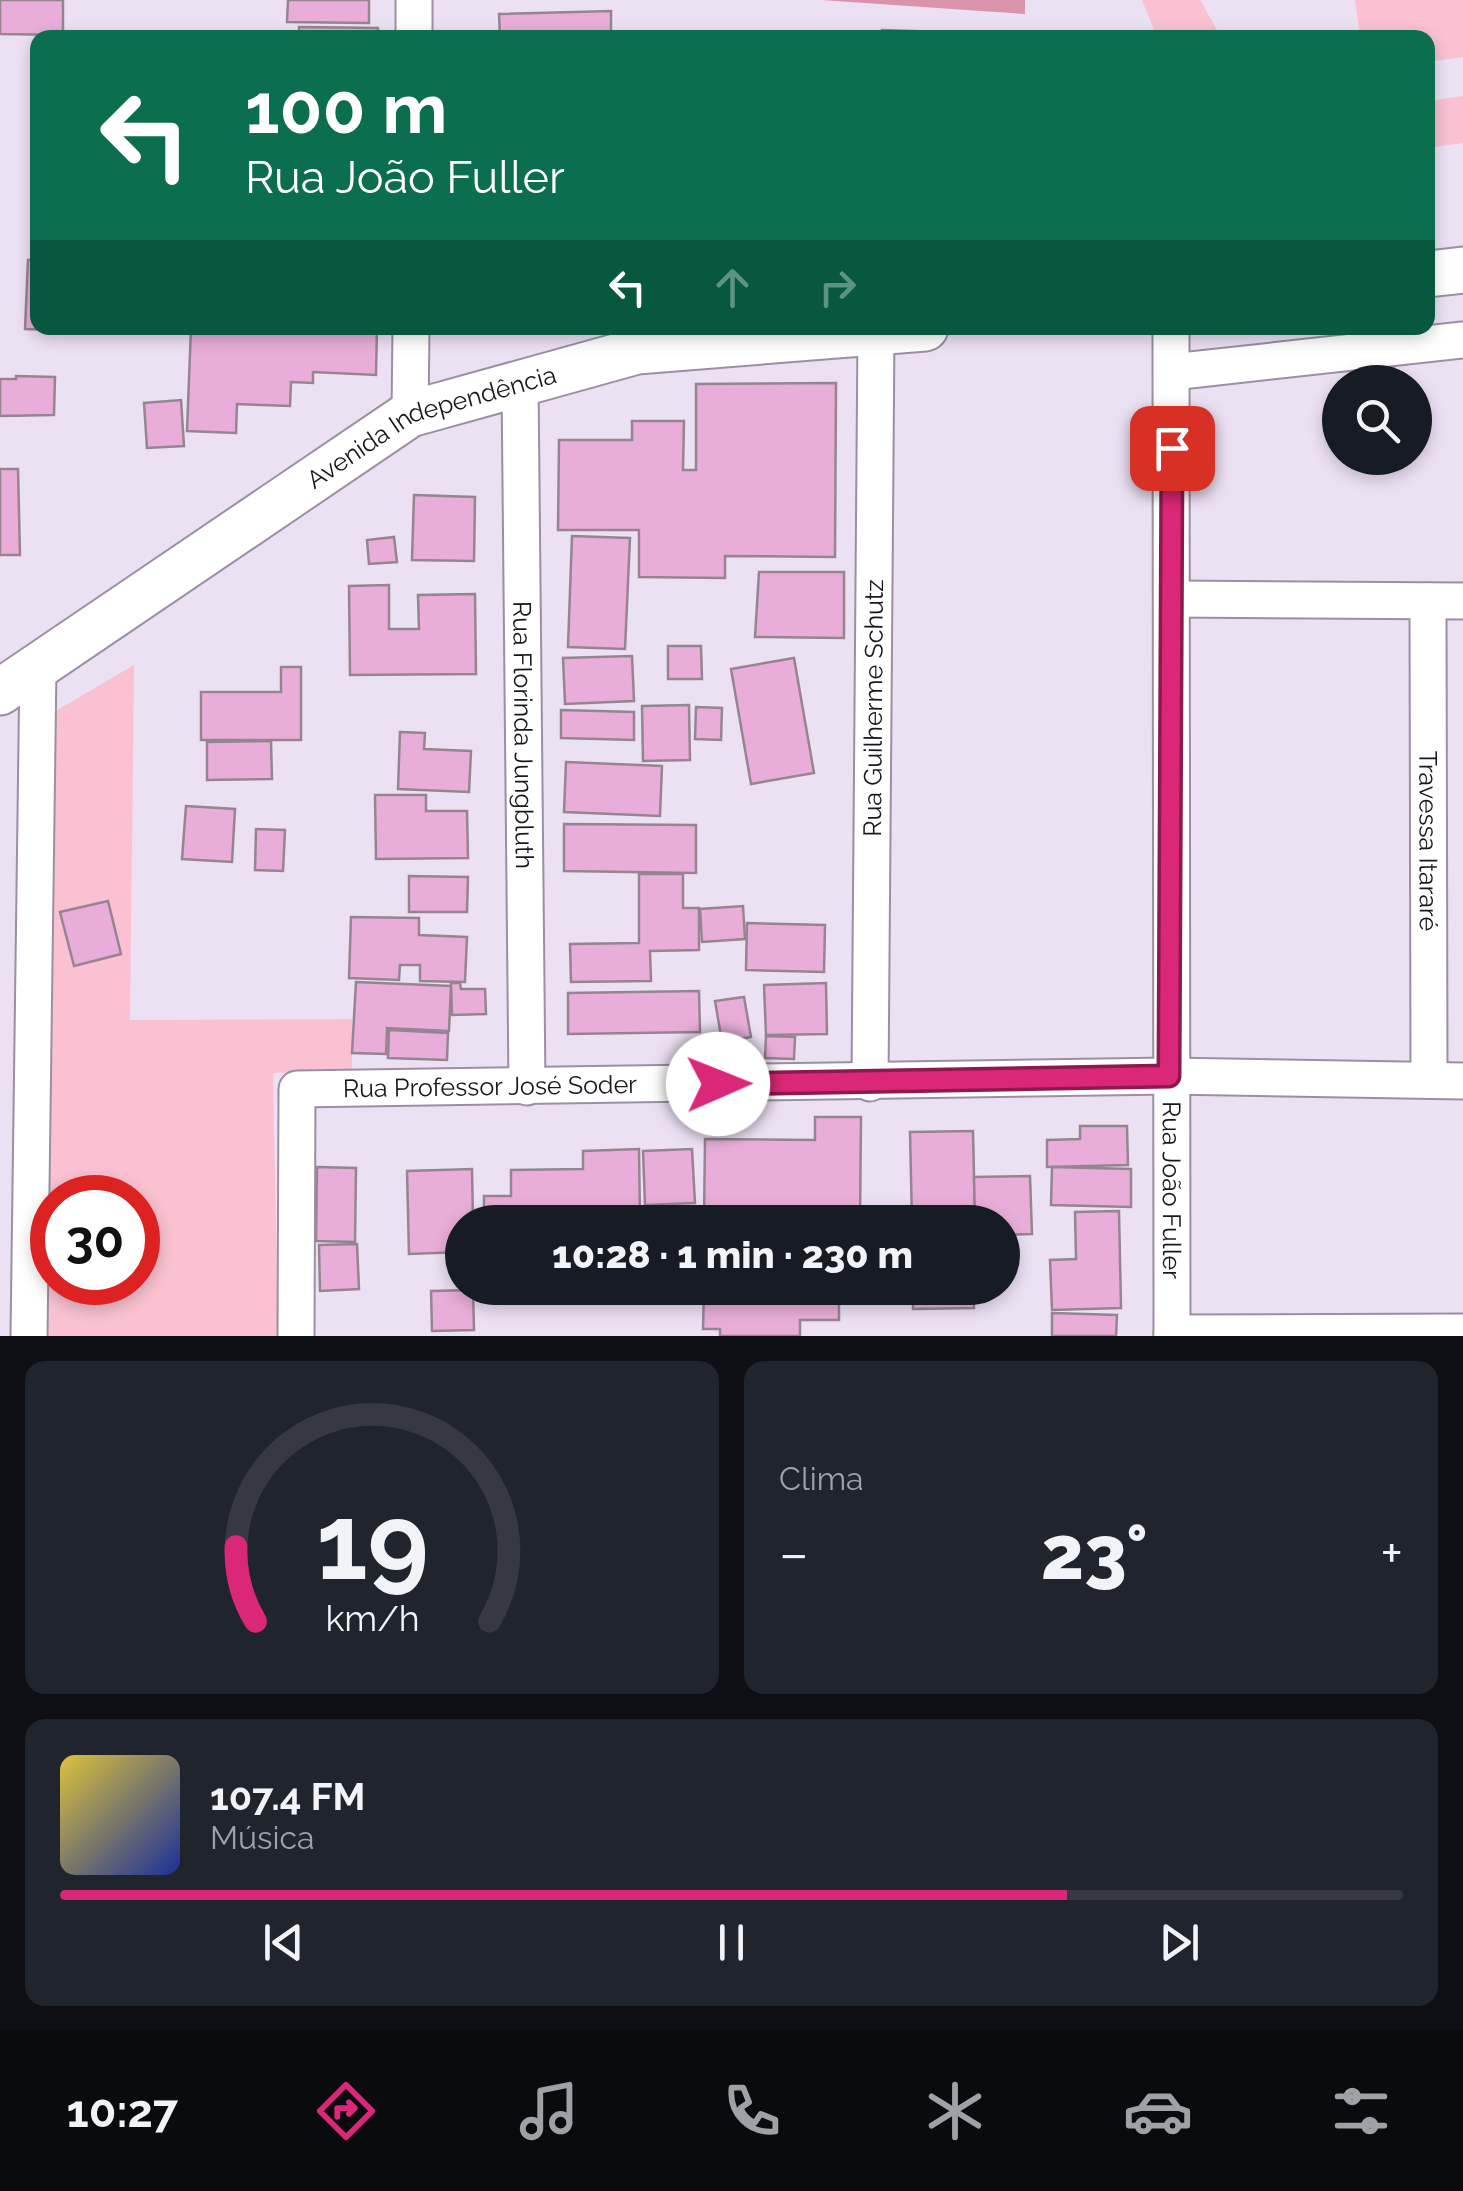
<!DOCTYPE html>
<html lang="pt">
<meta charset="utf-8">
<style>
body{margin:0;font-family:Raleway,sans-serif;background:#20242c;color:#f1f3f6;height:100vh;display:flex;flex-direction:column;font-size:38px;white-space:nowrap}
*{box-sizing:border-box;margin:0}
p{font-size:32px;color:#9ea1a6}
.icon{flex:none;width:55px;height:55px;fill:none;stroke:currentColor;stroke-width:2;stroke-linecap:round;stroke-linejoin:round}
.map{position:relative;height:1336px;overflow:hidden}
.sheet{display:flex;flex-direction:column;gap:25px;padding:25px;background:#0d0f14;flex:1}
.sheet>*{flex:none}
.hud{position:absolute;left:30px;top:30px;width:1405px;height:305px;border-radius:20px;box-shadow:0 5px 15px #0003;background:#0b6e4f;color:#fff;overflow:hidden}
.buttons{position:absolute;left:1322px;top:365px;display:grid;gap:20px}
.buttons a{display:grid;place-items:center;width:110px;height:110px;border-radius:50%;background:#171b24;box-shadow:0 5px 15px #0003;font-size:50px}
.speed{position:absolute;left:30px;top:1175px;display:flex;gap:20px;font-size:50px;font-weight:700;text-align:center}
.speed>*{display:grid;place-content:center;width:130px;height:130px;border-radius:50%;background:#171b24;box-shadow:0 5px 15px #0003;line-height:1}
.speed .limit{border:15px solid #d22;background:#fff;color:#111}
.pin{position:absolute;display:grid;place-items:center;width:85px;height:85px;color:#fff;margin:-42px;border-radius:20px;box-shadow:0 5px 15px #0006}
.me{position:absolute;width:110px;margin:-55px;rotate:89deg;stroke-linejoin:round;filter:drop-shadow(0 0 8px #0008)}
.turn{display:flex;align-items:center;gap:35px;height:210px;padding:0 50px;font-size:45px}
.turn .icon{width:130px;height:130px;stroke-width:2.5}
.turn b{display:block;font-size:70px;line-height:85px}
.lanes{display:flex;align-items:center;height:95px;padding:0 50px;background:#0003;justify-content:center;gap:50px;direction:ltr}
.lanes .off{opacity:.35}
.big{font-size:75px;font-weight:800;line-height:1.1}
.sheet .widget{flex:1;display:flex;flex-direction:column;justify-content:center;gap:15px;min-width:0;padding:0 35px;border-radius:20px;background:#20242c}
.sheet .dial{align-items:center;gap:0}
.dial svg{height:260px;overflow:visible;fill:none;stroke:#363941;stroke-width:7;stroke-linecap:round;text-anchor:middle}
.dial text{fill:#f1f3f6;stroke:none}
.song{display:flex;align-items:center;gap:30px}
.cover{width:120px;height:120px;border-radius:15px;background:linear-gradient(135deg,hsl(50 70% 55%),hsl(230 70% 35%))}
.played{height:10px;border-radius:5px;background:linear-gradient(90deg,#db2777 75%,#363941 75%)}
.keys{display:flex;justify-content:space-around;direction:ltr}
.heat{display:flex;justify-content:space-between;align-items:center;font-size:55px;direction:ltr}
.sheet .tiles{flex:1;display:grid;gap:25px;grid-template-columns:1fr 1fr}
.widget:last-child{grid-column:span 2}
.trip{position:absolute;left:445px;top:1205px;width:575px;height:100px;border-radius:50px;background:#171b24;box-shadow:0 5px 15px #0003;font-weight:800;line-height:100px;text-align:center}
.tab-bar{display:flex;height:160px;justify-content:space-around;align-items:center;background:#090b0e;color:#9ea1a6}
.tab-bar .icon{width:70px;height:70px}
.tab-bar .selected{color:#db2777}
.tab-bar b{font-size:45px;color:#f1f3f6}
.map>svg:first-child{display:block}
.green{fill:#f9c1d2;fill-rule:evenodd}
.forest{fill:#d994ab}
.building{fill:#e8aed9;stroke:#978491;stroke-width:2.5}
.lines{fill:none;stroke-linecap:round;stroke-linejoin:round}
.minor-casing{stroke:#9b8fa1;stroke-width:39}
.major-casing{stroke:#9b8fa1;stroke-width:49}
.minor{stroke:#fff;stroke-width:35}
.major{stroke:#fff;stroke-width:45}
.route-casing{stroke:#8e194d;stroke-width:25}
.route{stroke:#db2777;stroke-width:18}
.labels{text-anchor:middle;stroke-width:8;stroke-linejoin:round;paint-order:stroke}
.street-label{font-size:25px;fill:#1b161d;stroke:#f8eefe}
</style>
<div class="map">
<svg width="1463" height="1336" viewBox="0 0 1463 1336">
<rect width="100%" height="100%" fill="#ece0f3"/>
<!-- green -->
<g class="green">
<path d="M1142 0H1200L1221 37H1157Z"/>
<path d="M1355 0H1463V57L1428 62V38L1360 37Z"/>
<path d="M1463 96V143L1428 148V101Z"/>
<path d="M134 665 130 1020 352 1019V1070L273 1073 278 1336H43L54 712ZM52 1198H138V1282H52Z"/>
</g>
<!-- forest -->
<path class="forest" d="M821 0H1025V14Z"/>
<!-- building -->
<g class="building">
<path d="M0 0H63V35L0 34Z"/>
<path d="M288 0H369V23L287 22Z"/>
<path d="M611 11V37L500 38 499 14Z"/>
<path d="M299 27 378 28V38H299Z"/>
<path d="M882 30 999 34V38H882Z"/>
<path d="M28 260H38V328H74V331L25 329Z"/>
<path d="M191 328H377L376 375 313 372V383L291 382 290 406 237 404 236 433 187 431Z"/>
<path d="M16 376 55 377 54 415 0 416V379H16Z"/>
<path d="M836 383 835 557 725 556V578L639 577V530H558L559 440H632V421H684L683 470H696V384Z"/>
<path d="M181 400 184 446 147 448 144 403Z"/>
<path d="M0 469H18L20 555H0Z"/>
<path d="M414 495 475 497 474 561 412 560Z"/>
<path d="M572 536 630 538 625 649 568 647Z"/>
<path d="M394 537 397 562 369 564 367 540Z"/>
<path d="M759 572H844V638L755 637Z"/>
<path d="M389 585V629H419L418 595 475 594 476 674 350 675 349 586Z"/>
<path d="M668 646H701L702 679H668Z"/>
<path d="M632 656 634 701 565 704 563 658Z"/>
<path d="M794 658 814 773 751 784 731 669Z"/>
<path d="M281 667H301V740H201V692H281Z"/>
<path d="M689 705 690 760 643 761 642 706Z"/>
<path d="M696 707 722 708 721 740 695 739Z"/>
<path d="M561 710 634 712V740L561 738Z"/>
<path d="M400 732 425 733 424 749 471 751 469 792 398 789Z"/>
<path d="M271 741 272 779 207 780V742Z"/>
<path d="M566 762 662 766 660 816 564 812Z"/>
<path d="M375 795H426V811H467L468 858 376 859Z"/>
<path d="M186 806 235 809 232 862 182 859Z"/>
<path d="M564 824 696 825V873L564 871Z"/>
<path d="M256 829 285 830 283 871 255 870Z"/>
<path d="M639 874H683V908H699V950L650 951 651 981 571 982 570 944 639 943Z"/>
<path d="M409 876 468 877 467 912H409Z"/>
<path d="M108 901 121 954 74 966 60 912Z"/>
<path d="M743 906 745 939 702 942 700 909Z"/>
<path d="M351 917 419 918V935L467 937 465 982 420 981V965H400L399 980 349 978Z"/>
<path d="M747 923 825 925 824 972 746 970Z"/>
<path d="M356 982 451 986 449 1031 387 1028 386 1054 352 1053Z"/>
<path d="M451 983H460L461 989H485L486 1014 452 1015Z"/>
<path d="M826 983 827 1034 766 1035 764 985Z"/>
<path d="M699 991 700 1032 568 1034V993Z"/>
<path d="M744 997 751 1037 722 1042 715 1001Z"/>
<path d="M389 1030 448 1033 447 1060 388 1058Z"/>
<path d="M766 1036 795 1037 794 1059 765 1058Z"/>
<path d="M815 1117H861L860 1222H704L705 1139 815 1140Z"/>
<path d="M1080 1126H1127L1128 1165 1047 1167V1140L1080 1139Z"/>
<path d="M973 1131 975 1222H912L910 1132Z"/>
<path d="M639 1149 640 1222H484V1196H511V1170L583 1169V1151Z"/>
<path d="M692 1149 695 1203 645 1205 643 1151Z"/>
<path d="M317 1167 356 1168 355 1242 316 1241Z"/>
<path d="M1052 1167 1131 1169V1207L1051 1205Z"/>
<path d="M472 1169 473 1222H462V1252L409 1254 407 1171Z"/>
<path d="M1030 1176 1032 1234 1002 1235V1222H975L974 1177Z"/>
<path d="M1119 1211 1121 1308 1052 1310 1050 1260 1076 1259 1075 1212Z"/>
<path d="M357 1244 359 1289 320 1291 319 1245Z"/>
<path d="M704 1288H860V1292H839V1320H800V1336H720V1329H703Z"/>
<path d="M913 1288H973L974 1308 913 1309Z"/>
<path d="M473 1290 474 1330 432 1331 431 1291Z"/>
<path d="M1052 1313 1117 1315 1116 1336H1052Z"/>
</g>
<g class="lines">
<!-- minor casing -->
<g class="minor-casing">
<g id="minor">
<path d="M414 38V0"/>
<path id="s1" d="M1171 328 1172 1336"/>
<path d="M1172 372 1463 340"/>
<path id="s2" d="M520 383 527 1087"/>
<path d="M410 414 411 328"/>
<path d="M1173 599 1463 601"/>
<path id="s3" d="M1428 601 1429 1080"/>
<path id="s4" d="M870 1083 876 333"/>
<path d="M1172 1333 1463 1332"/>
<path d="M29 1336 38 666"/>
<path id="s5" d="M296 1336 297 1089 1169 1076 1463 1081"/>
</g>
</g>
<!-- major casing -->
<g class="major-casing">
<g id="major">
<path d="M1428 274 1463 270"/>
<path id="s6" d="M0 692 410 414 637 351 925 328"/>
</g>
</g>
<!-- minor -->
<use href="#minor" class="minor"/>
<!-- major -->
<use href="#major" class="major"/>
</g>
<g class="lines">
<!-- route casing -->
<g class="route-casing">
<path id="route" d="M718 1084 1169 1076 1172 448"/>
</g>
<!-- route -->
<use href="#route" class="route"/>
</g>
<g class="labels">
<!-- street labels -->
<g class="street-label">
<text dy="9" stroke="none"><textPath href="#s6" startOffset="510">Avenida Independência</textPath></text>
<text dy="9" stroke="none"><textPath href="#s4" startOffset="375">Rua Guilherme Schutz</textPath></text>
<text dy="9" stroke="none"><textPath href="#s2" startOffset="352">Rua Florinda Jungbluth</textPath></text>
<text dy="9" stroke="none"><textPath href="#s3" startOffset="240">Travessa Itararé</textPath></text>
<text dy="9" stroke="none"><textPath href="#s5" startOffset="440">Rua Professor José Soder</textPath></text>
<text dy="9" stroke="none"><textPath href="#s1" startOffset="862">Rua João Fuller</textPath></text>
</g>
</g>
</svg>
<div class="buttons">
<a><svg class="icon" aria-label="search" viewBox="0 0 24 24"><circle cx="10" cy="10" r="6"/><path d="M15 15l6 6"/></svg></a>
</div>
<div class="speed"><div class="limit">30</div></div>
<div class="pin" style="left:1172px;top:448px;background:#d93025"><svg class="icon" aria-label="arrive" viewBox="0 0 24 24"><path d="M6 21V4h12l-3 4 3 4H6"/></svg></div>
<svg class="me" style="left:718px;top:1084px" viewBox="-20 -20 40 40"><circle r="19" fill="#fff"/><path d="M0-13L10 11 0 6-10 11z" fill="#db2777"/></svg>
<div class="trip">10:28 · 1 min · 230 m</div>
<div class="hud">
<div class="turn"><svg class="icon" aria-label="left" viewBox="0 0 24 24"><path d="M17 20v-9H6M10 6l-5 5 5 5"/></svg><div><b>100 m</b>Rua João Fuller</div></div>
<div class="lanes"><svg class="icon" aria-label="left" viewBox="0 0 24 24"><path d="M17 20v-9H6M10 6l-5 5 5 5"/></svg><svg class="icon off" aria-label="ahead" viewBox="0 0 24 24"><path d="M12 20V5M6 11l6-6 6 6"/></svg><svg class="icon off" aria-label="right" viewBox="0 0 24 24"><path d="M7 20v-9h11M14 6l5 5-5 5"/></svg></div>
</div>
</div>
<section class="sheet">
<div class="tiles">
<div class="widget dial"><svg viewBox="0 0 100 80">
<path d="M14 69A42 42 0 1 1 86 69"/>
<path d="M14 69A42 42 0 0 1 8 46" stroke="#db2777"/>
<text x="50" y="56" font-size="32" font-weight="700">19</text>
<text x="50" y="72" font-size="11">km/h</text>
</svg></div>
<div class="widget"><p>Clima</p>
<div class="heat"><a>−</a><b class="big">23°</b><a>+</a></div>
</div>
<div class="widget">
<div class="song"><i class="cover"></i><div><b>107.4 FM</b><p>Música</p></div></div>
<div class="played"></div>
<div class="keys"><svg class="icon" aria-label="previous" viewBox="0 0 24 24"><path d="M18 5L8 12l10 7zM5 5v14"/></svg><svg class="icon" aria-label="pause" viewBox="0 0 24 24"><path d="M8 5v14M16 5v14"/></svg><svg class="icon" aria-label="next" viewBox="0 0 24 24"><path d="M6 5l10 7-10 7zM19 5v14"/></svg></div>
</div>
</div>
</section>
<nav class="tab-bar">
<b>10:27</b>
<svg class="icon selected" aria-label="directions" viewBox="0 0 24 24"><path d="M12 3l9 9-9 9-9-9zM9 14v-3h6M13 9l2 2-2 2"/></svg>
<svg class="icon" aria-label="music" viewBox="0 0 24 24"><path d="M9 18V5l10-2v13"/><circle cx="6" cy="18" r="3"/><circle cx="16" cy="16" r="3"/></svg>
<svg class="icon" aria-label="phone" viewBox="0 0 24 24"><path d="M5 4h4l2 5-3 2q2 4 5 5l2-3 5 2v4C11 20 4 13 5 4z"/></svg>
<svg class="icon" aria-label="climate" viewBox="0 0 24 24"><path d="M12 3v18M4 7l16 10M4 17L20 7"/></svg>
<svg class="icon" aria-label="car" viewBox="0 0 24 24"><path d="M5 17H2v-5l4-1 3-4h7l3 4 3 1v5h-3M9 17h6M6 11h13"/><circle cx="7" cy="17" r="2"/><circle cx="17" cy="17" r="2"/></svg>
<svg class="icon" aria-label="filters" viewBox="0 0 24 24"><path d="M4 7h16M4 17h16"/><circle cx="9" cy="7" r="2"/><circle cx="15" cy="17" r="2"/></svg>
</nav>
